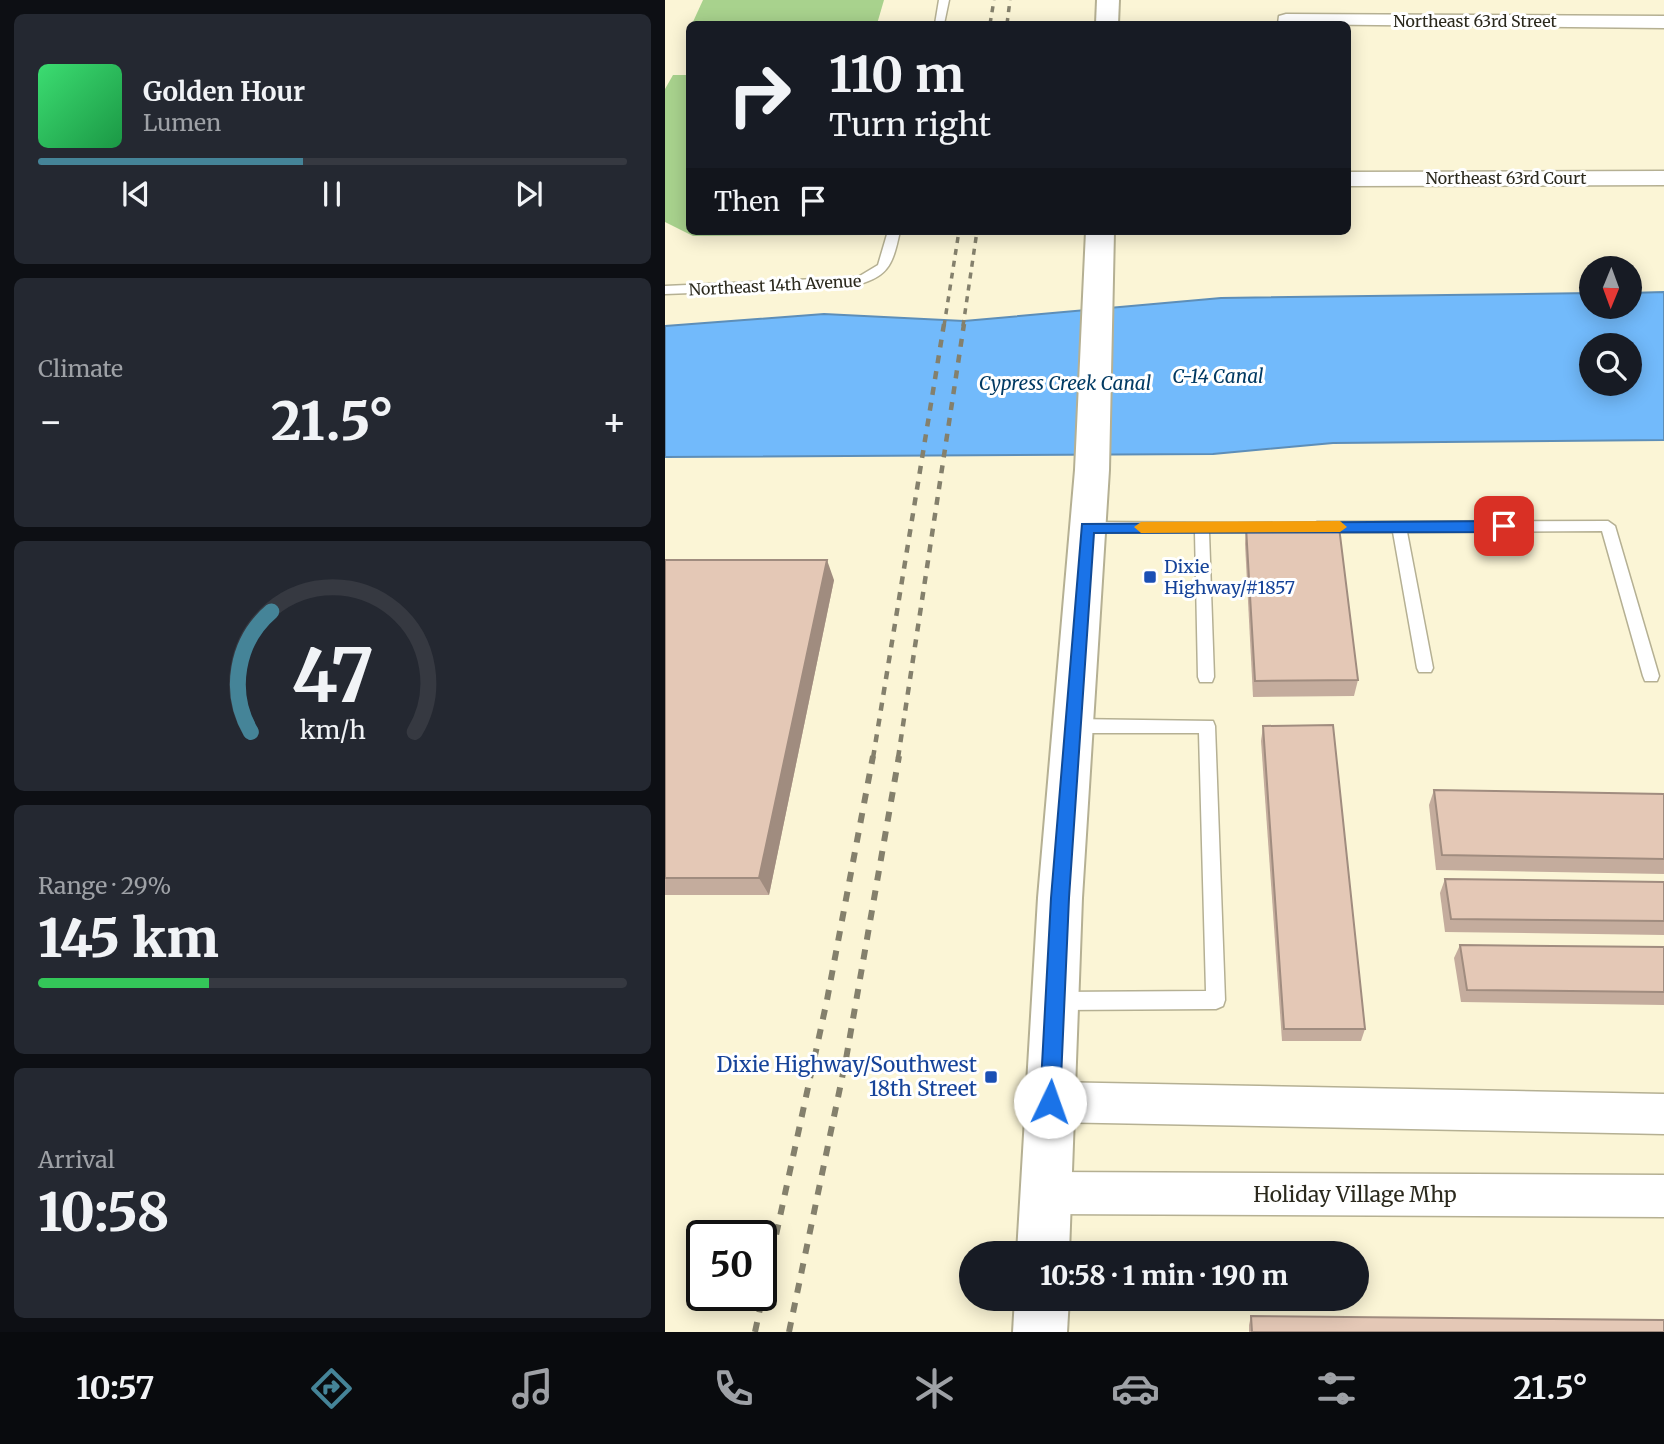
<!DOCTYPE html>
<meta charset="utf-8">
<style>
body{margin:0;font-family:Merriweather,serif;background:#242831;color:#f1f3f6;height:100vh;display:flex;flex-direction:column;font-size:26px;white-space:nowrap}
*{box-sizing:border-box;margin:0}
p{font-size:23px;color:#9ea1a6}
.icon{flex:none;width:38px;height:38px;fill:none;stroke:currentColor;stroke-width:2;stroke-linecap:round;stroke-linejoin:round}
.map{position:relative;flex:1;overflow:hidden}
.sheet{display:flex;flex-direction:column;gap:14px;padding:14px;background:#0d0f14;width:665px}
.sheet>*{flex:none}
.top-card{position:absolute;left:21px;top:21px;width:665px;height:214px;border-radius:10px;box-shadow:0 4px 18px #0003;background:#171b24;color:#f1f3f6;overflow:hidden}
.needle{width:46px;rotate:181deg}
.buttons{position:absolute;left:914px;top:256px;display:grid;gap:14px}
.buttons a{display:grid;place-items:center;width:63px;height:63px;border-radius:50%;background:#171b24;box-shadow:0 4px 18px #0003;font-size:35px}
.speed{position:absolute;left:21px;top:1220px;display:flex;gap:14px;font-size:35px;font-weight:700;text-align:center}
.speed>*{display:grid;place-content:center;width:91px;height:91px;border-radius:50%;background:#171b24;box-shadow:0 4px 18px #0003;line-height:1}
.speed .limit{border:4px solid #111;border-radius:10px;background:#fff;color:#111}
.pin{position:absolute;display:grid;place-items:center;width:60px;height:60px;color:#fff;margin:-30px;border-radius:14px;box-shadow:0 4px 10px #0006}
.me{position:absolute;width:77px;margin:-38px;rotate:3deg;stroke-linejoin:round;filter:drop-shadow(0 0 5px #0008)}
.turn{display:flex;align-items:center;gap:24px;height:147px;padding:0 28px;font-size:32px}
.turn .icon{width:91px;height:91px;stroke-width:2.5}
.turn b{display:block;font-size:49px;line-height:60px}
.then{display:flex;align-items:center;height:66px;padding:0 28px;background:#0003;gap:14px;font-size:26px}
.big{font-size:52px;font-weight:800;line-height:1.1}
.sheet .tile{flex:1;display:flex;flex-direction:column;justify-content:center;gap:10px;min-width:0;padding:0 24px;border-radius:10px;background:#242831}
.sheet .dial{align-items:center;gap:0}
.dial svg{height:182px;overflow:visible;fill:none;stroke:#363941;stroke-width:7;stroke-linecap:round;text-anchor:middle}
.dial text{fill:#f1f3f6;stroke:none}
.song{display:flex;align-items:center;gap:21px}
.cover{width:84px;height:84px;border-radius:10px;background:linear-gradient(135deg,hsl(140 70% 55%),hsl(140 70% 35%))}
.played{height:7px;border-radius:4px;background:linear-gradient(90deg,#458498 45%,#363941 45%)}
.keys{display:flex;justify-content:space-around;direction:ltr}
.heat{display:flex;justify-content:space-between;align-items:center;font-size:38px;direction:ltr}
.charge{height:10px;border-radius:5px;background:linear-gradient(90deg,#34c759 29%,#363941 0)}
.trip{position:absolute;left:294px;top:1241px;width:410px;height:70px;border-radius:35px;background:#171b24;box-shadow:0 4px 18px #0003;font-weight:800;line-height:70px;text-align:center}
.menu{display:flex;height:112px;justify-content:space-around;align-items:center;background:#090b0e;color:#9ea1a6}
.menu .icon{width:49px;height:49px}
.menu .current{color:#458498}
.menu b{font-size:32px;color:#f1f3f6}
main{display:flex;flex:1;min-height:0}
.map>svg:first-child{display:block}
.green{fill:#a8d28d}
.water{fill:#72bafb;stroke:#5d8eb8;stroke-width:2;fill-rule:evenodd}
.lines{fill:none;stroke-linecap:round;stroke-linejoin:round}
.service-casing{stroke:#b5b093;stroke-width:3}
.minor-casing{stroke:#b5b093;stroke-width:3}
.secondary-casing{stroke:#b5b093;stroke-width:4}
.service{fill:#fff;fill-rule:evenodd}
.minor{fill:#fff;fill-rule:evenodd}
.secondary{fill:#fff;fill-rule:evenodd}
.rail-far2{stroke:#84806c;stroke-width:3.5;stroke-dasharray:6 6;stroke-linecap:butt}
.rail-far1{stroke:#84806c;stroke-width:4.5;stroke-dasharray:8 8;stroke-linecap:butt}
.rail{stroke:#84806c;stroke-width:6;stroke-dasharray:10 10;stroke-linecap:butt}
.wall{fill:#c4ac9d}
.shaded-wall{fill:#a08c7f}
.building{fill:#e4c8b6;stroke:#a08c7f;stroke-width:2}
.route{fill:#1a73e8;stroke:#114b97;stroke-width:2}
.slow{fill:#f59e0b}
.transit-dot{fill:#1a4fb4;stroke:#fff;stroke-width:2.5}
.labels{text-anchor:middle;stroke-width:6;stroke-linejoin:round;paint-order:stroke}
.far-street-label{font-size:16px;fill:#2b291d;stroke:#fff}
.transit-label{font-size:18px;fill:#164399;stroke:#fff;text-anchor:start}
.water-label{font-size:19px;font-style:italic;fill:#013a63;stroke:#fff}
.near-transit-label{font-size:21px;fill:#164399;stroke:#fff;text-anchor:end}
.near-street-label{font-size:21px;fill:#2b291d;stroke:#fff}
</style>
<main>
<section class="sheet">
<div class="tile">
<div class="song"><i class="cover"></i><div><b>Golden Hour</b><p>Lumen</p></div></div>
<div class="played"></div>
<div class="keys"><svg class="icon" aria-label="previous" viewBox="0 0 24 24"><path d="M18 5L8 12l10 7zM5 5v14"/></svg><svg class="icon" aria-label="pause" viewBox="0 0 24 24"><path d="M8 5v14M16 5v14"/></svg><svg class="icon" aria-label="next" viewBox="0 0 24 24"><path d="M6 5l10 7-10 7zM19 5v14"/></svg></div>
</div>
<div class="tile"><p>Climate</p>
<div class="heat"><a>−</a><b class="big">21.5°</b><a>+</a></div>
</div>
<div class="tile dial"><svg viewBox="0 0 100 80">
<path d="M14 69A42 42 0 1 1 86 69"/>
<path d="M14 69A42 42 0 0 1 23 16" stroke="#458498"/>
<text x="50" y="56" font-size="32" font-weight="700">47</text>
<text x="50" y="72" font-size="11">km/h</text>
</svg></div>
<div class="tile"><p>Range · 29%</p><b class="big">145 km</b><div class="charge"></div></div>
<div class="tile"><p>Arrival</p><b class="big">10:58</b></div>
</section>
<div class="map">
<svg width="999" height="1332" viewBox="0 0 999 1332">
<rect width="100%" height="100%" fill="#fbf5d6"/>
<!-- green -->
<g class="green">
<path d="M38 0H219L212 24H27Z"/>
<path d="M8 75H24V231H211L210 235 28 236 0 222V89Z"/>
</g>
<!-- water -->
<path class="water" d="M999 292V440L668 443 548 454 0 457V326L159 314 299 321 556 298 926 293V306H964V293ZM926 345H964V383H926Z"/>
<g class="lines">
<!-- service casing -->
<g class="service-casing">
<g id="service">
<path d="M274 0H284L279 24H270Z"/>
<path d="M223 231H235C227 268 223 277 185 287L0 294V286L193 277 213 265Z"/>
<path d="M943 521 950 526 994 676 992 681H980L978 676 937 531 742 532 768 668 766 672H754L752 668 728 532H652L645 527 652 522Z"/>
<path d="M422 522 607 523 609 527 602 532H544L549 677 547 682H535L533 677 530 532H422L415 527Z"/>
<path d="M408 719 548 721 550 726 560 1000 558 1006 551 1009 393 1010 386 1007 384 1001 386 995 393 992 541 991 534 733H408L402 731 400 726 402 721Z"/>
</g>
</g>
<!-- minor casing -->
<g class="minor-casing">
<g id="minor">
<path d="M621 14 999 16V28L613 24 614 16Z"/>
<path d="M999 171V185L682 186V172Z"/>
<path d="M385 1082 999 1094V1134L385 1122 371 1116 365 1102 371 1088Z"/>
<path d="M381 1172 999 1175V1217L381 1214 366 1208 360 1193 366 1178Z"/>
</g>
</g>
<!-- secondary casing -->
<g class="secondary-casing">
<g id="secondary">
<path d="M432 0H454L453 24H431Z"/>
<path d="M421 231H449L444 470 417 898 404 1253H352L373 898 410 470Z"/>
<path d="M350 1298H404L402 1332H348Z"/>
</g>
</g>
<!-- service -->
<use href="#service" class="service"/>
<!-- minor -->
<use href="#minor" class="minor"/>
<!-- secondary -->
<use href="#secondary" class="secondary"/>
<!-- rail-far2 -->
<g class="rail-far2">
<path d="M325 24 329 0"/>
<path d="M342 24 345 0"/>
<path d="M279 326 294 231"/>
<path d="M298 326 312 231"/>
</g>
<!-- rail-far1 -->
<g class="rail-far1">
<path d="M208 758 279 324"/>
<path d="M233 758 299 324"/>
</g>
<!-- rail -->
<g class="rail">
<path d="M90 1332 162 1000 208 756"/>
<path d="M124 1332 181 1059 234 756"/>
</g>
</g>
<!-- wall -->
<g class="wall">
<path d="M581 527 693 680 689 696 588 697 580 544Z"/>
<path d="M0 560 169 580 104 895H0Z"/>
<path d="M598 726 700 1029 696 1041H617L596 741Z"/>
<path d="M769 790 999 794V874L771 870 764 805Z"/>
<path d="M780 879 999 882V935L780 932 775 893Z"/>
<path d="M795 945 999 947V1005L796 1002 789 958Z"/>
<path d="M586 1316 999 1332H584V1325Z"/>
</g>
<!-- shaded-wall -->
<path class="shaded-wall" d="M162 560 169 580 104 895 94 878Z"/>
<!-- building -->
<g class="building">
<path d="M581 527H674L693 680 590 681Z"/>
<path d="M0 560H162L94 878H0Z"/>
<path d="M668 725 700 1029H619L598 726Z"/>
<path d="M769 790 999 794V859L777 855Z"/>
<path d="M780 879 999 882V921L786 919Z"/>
<path d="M795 945 999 947V992L802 990Z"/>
<path d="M586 1316 999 1320V1332H587Z"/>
</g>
<!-- route -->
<path class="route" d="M839 521 846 526 839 532 429 533 404 898 395 1102 392 1109 385 1112 378 1109 375 1102 386 898 417 524Z"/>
<!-- slow -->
<path class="slow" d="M675 521 682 527 675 532 476 533 469 527 476 522Z"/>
<!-- markers -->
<g class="transit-dot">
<rect x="478" y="570" width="14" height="14" rx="3.5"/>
<rect x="319" y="1070" width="14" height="14" rx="3.5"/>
</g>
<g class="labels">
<!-- far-street labels -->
<g class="far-street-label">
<text x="810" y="27">Northeast 63rd Street</text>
<text x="841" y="184">Northeast 63rd Court</text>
<text transform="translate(110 285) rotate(-3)" y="6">Northeast 14th Avenue</text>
</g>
<!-- transit labels -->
<g class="transit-label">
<text x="499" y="573">Dixie<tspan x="499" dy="21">Highway/#1857</tspan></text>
</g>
<!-- water labels -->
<g class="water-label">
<text x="553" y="383">C-14 Canal</text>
<text x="400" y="390">Cypress Creek Canal</text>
</g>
<!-- near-transit labels -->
<g class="near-transit-label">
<text x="312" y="1072">Dixie Highway/Southwest<tspan x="312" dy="24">18th Street</tspan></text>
</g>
<!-- near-street labels -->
<g class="near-street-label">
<text x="690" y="1202">Holiday Village Mhp</text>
</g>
</g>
</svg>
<div class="buttons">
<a><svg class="needle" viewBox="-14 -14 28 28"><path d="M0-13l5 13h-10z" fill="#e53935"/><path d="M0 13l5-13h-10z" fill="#9ea1a6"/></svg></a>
<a><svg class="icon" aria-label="search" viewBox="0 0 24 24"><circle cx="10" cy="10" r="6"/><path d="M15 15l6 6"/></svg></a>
</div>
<div class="speed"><div class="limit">50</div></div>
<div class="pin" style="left:839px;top:526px;background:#d93025"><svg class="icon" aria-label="arrive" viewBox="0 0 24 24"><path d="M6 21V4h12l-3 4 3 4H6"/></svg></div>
<svg class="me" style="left:385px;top:1102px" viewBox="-20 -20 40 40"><circle r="19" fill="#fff"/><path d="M0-13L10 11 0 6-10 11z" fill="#1a73e8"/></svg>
<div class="trip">10:58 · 1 min · 190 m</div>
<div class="top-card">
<div class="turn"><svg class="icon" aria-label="right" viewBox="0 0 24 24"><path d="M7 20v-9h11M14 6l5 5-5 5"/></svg><div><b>110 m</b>Turn right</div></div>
<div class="then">Then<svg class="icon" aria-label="arrive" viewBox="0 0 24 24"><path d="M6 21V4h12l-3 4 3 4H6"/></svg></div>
</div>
</div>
</main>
<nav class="menu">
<b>10:57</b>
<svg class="icon current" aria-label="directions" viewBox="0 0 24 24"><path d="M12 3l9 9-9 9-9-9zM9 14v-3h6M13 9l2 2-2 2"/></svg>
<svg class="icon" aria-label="music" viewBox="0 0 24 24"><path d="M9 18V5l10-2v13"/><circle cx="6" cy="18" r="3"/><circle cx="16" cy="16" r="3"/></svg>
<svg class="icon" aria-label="phone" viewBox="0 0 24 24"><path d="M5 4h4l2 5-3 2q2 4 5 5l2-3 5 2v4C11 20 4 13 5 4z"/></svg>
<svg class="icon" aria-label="climate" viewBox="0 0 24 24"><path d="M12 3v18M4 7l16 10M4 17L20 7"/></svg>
<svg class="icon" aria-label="car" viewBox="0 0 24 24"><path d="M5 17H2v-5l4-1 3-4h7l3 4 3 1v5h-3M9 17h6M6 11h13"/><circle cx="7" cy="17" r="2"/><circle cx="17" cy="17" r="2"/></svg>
<svg class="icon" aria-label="filters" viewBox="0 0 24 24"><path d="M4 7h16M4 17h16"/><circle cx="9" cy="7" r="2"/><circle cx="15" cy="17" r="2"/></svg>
<b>21.5°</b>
</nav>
